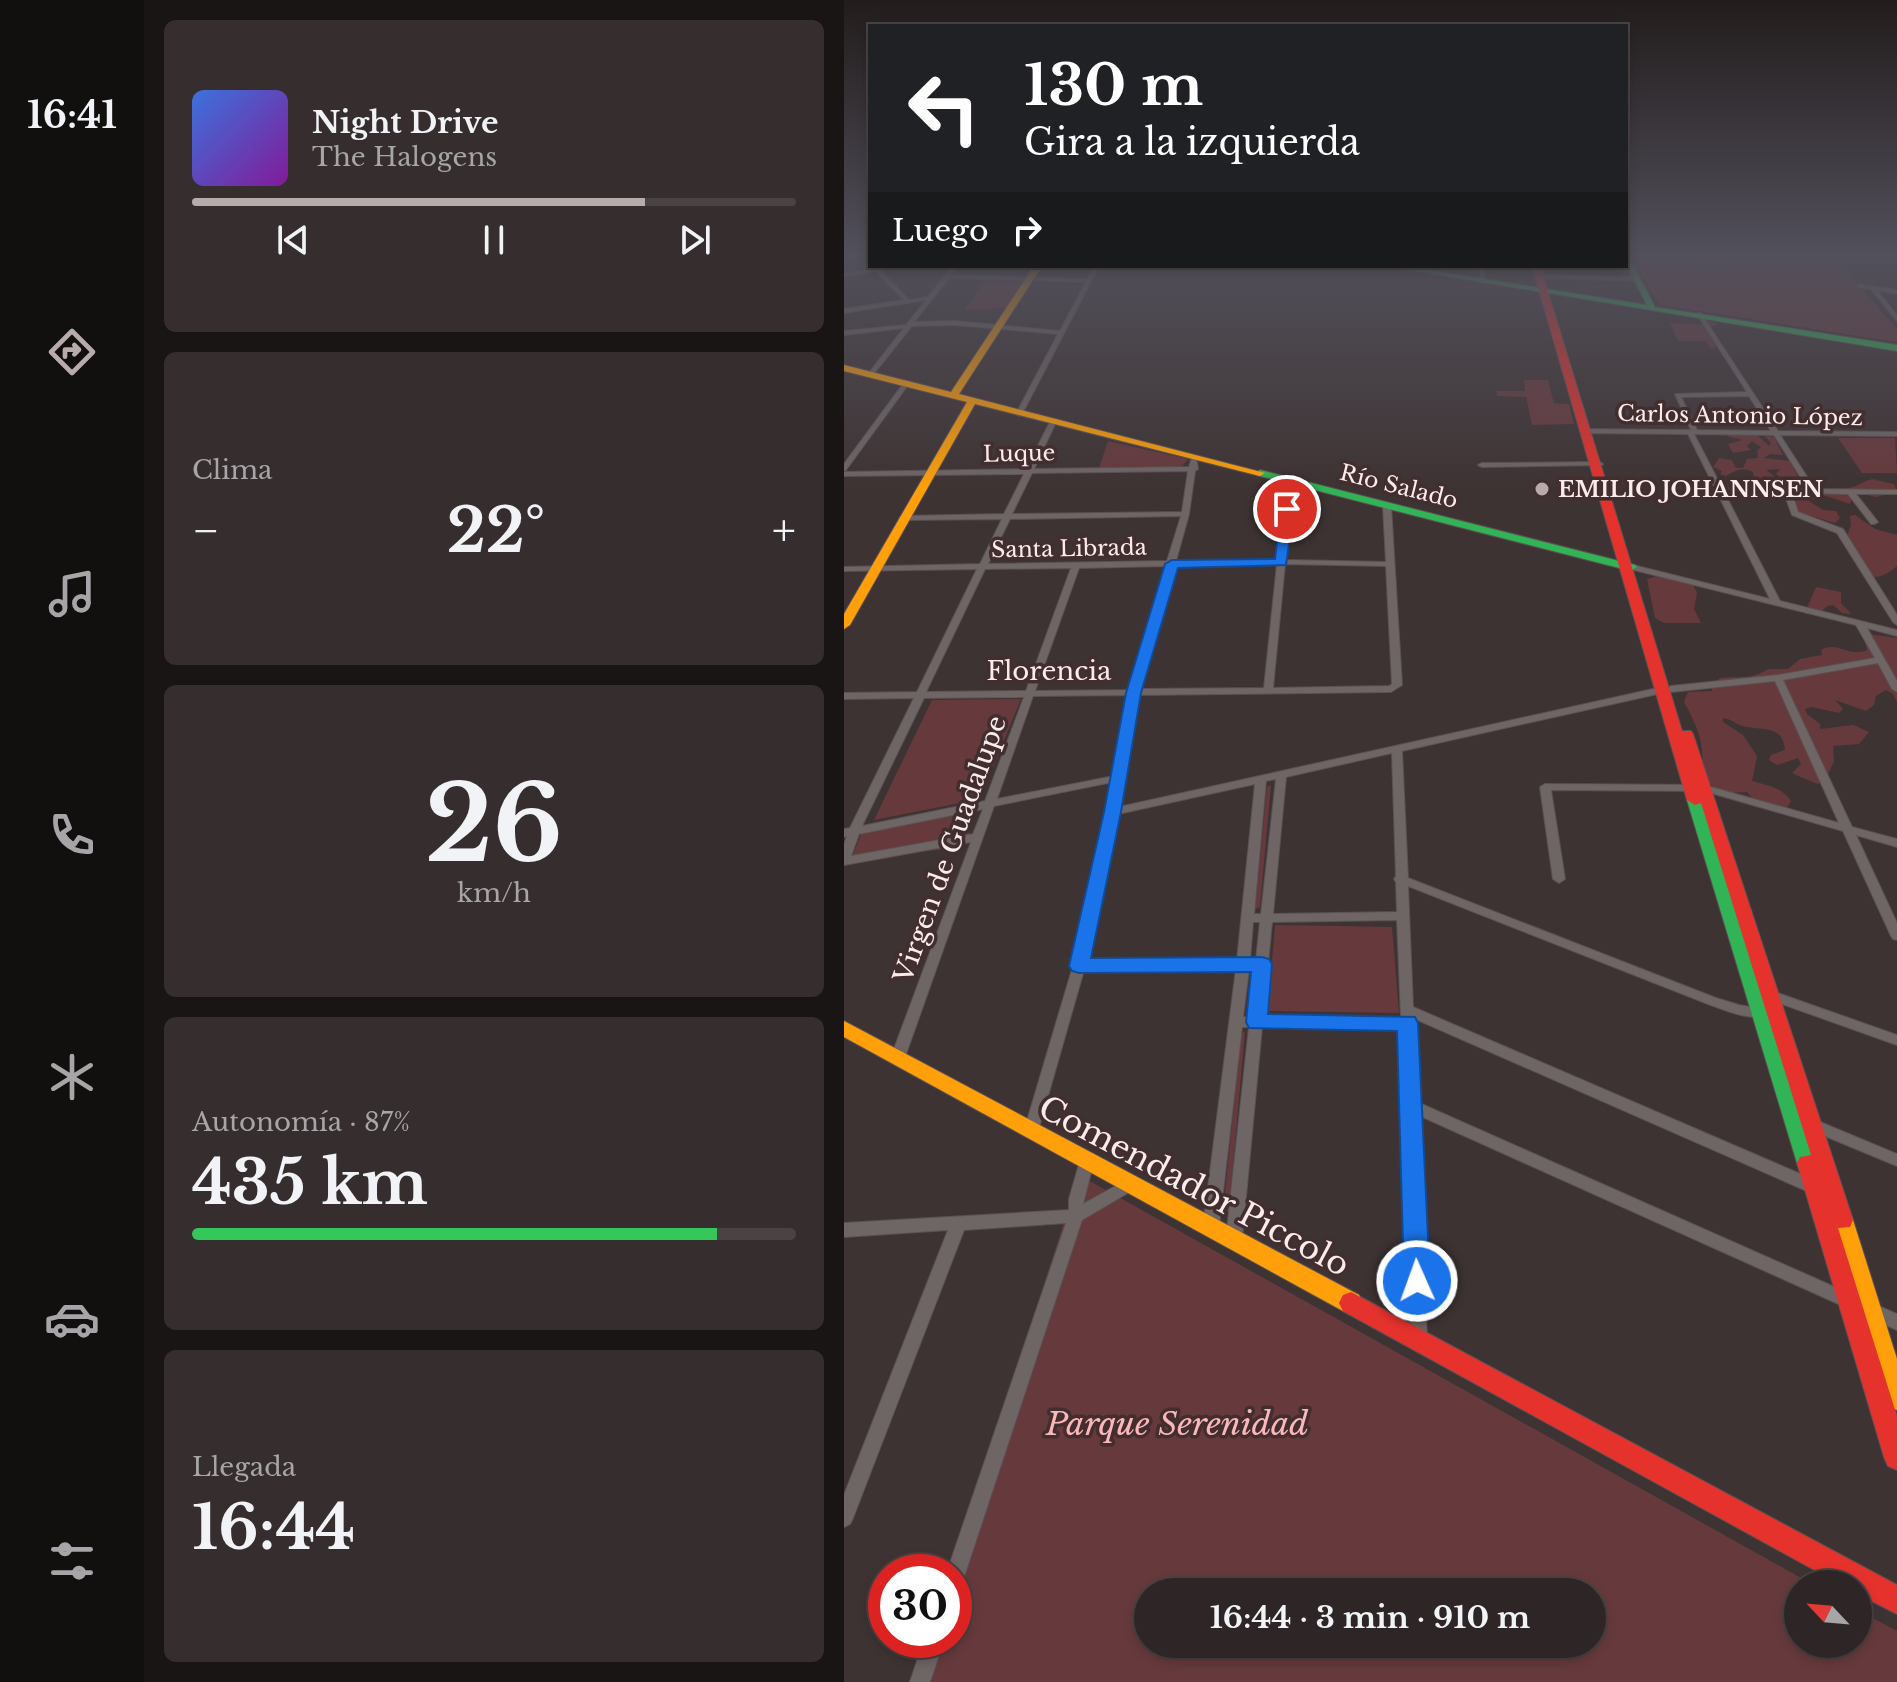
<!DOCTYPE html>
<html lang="es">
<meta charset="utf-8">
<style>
body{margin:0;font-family:"Libre Baskerville",serif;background:#362e2e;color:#f1f3f6;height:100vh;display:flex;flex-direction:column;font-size:30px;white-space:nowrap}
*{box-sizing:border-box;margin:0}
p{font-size:26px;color:#a7a5a7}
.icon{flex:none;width:44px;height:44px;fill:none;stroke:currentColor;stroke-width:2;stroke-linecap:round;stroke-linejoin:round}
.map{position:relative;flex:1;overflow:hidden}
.sheet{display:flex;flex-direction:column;gap:20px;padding:20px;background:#191515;width:700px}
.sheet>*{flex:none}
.hud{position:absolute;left:24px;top:24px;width:760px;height:244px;border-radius:0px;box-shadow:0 4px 12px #0003,0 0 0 2px #494343;background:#202124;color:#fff;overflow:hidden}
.needle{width:52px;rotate:296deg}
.buttons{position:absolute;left:940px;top:1570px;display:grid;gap:16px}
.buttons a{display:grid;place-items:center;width:88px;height:88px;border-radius:50%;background:#2e2626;box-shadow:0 4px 12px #0003,0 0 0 2px #494343;font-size:40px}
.speed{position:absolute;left:24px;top:1554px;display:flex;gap:16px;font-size:40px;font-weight:700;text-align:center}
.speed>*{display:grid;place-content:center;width:104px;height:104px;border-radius:50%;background:#2e2626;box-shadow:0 4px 12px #0003,0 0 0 2px #494343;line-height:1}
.speed .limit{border:12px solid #d22;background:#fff;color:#111}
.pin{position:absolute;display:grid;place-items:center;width:68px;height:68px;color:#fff;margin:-34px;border:4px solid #fff;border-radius:50%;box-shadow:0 2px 8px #0007}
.me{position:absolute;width:88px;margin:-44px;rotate:358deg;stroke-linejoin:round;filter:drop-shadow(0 0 6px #0008)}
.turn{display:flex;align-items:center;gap:28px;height:168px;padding:0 24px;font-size:36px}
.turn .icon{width:104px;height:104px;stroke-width:2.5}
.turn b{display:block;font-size:56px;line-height:68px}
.then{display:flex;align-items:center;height:76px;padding:0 24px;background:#0003;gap:16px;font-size:30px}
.big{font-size:60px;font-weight:700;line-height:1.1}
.sheet .widget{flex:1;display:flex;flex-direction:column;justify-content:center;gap:12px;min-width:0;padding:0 28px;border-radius:12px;background:#362e2e}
.sheet .dial{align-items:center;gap:0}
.dial b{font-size:104px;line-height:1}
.song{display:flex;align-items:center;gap:24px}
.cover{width:96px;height:96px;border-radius:12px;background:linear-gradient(135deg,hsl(220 70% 55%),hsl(290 70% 35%))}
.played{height:8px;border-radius:4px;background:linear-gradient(90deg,#b8abab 75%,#494343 75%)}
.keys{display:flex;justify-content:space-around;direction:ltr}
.heat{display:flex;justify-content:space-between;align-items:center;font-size:44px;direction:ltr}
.charge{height:12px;border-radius:6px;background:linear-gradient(90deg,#34c759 87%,#494343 0)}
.trip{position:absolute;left:290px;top:1578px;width:472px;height:80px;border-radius:40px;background:#2e2626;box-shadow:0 4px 12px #0003,0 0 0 2px #494343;font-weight:700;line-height:80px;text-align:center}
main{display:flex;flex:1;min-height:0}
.dock{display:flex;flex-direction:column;width:144px;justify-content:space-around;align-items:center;background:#120f0f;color:#a7a5a7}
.dock .icon{width:56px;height:56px}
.dock .on{color:#b8abab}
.dock b{font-size:36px;color:#f1f3f6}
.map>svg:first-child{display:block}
.green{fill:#663a3d;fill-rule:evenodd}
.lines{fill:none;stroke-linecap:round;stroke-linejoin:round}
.street-casing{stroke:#5c5152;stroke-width:2}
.fast-casing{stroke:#5c5152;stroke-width:2}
.slow-casing{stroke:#5c5152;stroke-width:2}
.jam-casing{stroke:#5c5152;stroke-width:2}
.street{fill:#6e6565;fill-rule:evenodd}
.fast{fill:#30b455;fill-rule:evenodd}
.slow{fill:#ff9f0a;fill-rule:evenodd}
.jam{fill:#e5322d;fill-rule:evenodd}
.route{fill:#1a73e8;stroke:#114b97;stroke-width:2}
.poi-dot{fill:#b8abab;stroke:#432e2f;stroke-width:3}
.labels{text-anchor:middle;stroke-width:7;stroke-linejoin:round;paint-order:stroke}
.far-street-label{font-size:22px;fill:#faebec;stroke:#432e2f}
.far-poi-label{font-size:22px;font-weight:bold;fill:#faebec;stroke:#432e2f;text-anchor:start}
.street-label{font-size:26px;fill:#faebec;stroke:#432e2f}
.near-street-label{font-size:32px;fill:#faebec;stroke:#432e2f}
.near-park-label{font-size:32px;font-style:italic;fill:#fcb7bb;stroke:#432e2f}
</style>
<main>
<nav class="dock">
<b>16:41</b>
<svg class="icon on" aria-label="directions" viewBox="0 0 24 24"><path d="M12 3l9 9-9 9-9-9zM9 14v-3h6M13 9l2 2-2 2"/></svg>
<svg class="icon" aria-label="music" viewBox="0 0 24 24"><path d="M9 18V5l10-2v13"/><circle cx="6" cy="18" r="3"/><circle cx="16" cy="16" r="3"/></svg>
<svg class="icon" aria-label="phone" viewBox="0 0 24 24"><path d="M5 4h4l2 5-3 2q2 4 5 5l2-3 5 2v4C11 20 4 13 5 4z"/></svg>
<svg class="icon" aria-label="climate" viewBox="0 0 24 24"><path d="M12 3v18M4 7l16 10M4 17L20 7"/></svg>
<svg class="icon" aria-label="car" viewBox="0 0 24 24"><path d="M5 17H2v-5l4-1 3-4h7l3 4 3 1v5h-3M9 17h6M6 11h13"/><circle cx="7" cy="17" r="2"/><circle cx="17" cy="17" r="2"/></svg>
<svg class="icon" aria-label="filters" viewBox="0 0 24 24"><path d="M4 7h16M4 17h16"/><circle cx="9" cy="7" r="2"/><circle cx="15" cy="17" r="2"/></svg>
</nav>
<section class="sheet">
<div class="widget">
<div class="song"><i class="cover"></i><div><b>Night Drive</b><p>The Halogens</p></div></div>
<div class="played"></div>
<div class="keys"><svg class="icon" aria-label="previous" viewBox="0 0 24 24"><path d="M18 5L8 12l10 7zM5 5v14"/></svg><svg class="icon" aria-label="pause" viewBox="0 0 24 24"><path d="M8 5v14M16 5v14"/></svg><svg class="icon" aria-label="next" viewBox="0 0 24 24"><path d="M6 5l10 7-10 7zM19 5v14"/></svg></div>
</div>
<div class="widget"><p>Clima</p>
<div class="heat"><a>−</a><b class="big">22°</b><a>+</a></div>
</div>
<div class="widget dial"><b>26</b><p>km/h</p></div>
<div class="widget"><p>Autonomía · 87%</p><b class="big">435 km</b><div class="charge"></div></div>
<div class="widget"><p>Llegada</p><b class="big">16:44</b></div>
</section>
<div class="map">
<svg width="1053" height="1682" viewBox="0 0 1053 1682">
<rect width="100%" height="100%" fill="#3e3333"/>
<!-- green -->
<g class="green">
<path d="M784 254H803L800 262 855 261 837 258V254L884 256 882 262 993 261 1053 329V342L816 305Z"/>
<path d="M146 276 184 278 161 308 120 310Z"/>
<path d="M868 321 875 325 863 327 867 339 873 344 871 348H866L862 341H834L826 323 860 325Z"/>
<path d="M680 380H704L710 403 725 404 730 424 688 425 682 397 653 396 652 391H681Z"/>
<path d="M884 434 913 435 925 446 927 443 920 435 930 437 939 455 926 454 920 458 946 461 955 479 942 481 932 474 936 469 922 470 930 476 927 480 910 478 909 472C900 466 890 471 882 476L876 474 878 471 869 467 875 458 888 460 892 468H899L903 459 914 458 913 451 917 447 908 441 903 446 907 450 889 453 884 444 899 440 883 436Z"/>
<path d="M994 438H1051L1053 473H1018Z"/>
<path d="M264 441 344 459 336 469 254 471Z"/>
<path d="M1028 479 1050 484 1053 492 1032 497 1010 492 1006 504 979 495 965 501 979 510 992 511 996 518 991 523 951 511 950 503C965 487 984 491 1004 488 1013 487 1020 481 1028 479Z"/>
<path d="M1011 515 1031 529 1053 535V566C1042 576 1030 581 1017 573L1015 562 1002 539 1007 525 1006 516Z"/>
<path d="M813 576 849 585 853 593 850 609 857 623H820L811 618 803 579Z"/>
<path d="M972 587 997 592V603L1007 614 998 613 989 605 983 606 977 612H967L964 606Z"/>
<path d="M1025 634 1053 638V702L1049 694 1042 690 1032 696 1030 705 1022 711 991 700 999 709 995 713 968 707 961 709 963 714 976 724V729L1009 725 1025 732 1015 744 989 746 990 761 981 781 973 784 948 773 957 764 954 758 933 765 925 760 927 755 941 750C939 726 921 730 903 727 893 726 889 719 879 718V722L899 735 913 756 908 781C923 785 939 788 947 801L941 811C927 813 912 803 903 792 881 794 866 791 857 770 862 744 852 724 840 702L844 692 868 691V686L876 678C898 676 907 680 924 669H944L956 659 978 655 977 650C992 640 1006 658 1023 650L1021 642Z"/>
<path d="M177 699 136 799 30 820 88 700Z"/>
<path d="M427 785 416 907 411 909 423 787Z"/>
<path d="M132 812 119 848 8 857 18 832Z"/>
<path d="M431 925 548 927 555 1013 424 1011Z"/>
<path d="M401 1031 385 1211 379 1213 397 1034Z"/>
<path d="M235 1175 968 1584H954V1644H1014V1610L1053 1631V1682H74L88 1640H110L109 1572ZM304 1592H748V1644H304Z"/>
</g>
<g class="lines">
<!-- street casing -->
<g class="street-casing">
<g id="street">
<path d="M6 254H11L0 263V259Z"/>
<path d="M1045 254H1053V256L1045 255Z"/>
<path d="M45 266H56L36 270 65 300 84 297 108 266H113L107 275 243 279 251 266H255L178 414 175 416 172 414 214 334 111 325 68 326 28 376H24V374L60 328 0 335V331L62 325 82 300 0 313V309L60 300 31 271 0 276V274ZM105 278 242 282 216 331 111 321 70 322Z"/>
<path d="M636 266H640L641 283 636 282Z"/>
<path d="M696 275 794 277 797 279 794 281 694 278Z"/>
<path d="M1015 284 1053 290V294L1033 290 1053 315V321L1027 289 1013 287Z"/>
<path d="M856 312 934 431 1053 432V436L936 435 971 489 1053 490V494H1012L1034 522 1030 524H1027L1004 494 948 493 954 512 999 529 1053 615V625L1049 622 993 533 948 515 940 493 880 492 936 601 1053 630V636L1023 628 1053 681V692L1048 689 1034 663 939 680 1008 827 1053 839V847L1012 835 1053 923V940L1049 939 1047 936 999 831 860 791 707 790 721 879 715 883 709 879 696 787 701 784 860 785 995 823 931 681 827 692 822 689 827 686 934 675 1031 658 1012 625 786 569 785 567 789 565 926 599 844 434 739 433 736 431 739 429 847 430 831 394 903 392 853 314ZM905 396 927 431 853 430 837 397ZM850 434 930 435 964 489 878 488Z"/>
<path d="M59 384 64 385 2 470 0 471V464Z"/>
<path d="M209 420 212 422 190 469 345 467 348 457H352L354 469 351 471 345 514 332 561 434 560 442 482 446 480 450 482 442 560 542 562 539 506 543 504 547 506 558 685 547 692 294 695 275 807 818 687 821 688 823 690 818 693 558 751 564 878 872 998 895 1005 924 1010 925 1013 924 1016C903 1020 883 1011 864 1004L564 886 569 1007 975 1182 977 1187 975 1192 970 1193 965 1192 569 1018 573 1102 1011 1296 1013 1301 1011 1306 1005 1309 999 1306 574 1115 583 1340 581 1346 575 1348 569 1346 567 1340 557 1028 418 1027 398 1239 395 1244 390 1246 385 1244 382 1239 405 1027H398L375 1227 372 1232 367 1234 362 1232 359 1227 392 969 240 970 194 1131 192 1135 187 1137 182 1135 180 1131 229 966 269 782 150 806 61 1057 59 1061 54 1062 49 1061 47 1057 127 842 0 865V844L3 836 0 837V829L6 828 70 698 0 699V693L73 692 133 569 0 571V567L136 564 158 519 59 520 55 518 59 516 160 514 180 474 0 476V472L182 469 206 422ZM344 471 338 512 168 514 188 473ZM337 516 323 561 144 564 166 519ZM433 564 420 688 296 689 330 566ZM441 564 542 566 548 684 545 686 429 688ZM322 566 286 690 191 691 235 568ZM227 568 182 691 82 692 141 569ZM285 695 270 776 153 799 189 696ZM180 697 141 801 18 826 80 698ZM548 753 552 876 550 879 552 882 553 912 429 914 442 777ZM432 779 417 914H410L422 781ZM411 784 393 960 242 961 274 814ZM139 809 129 834 7 856 15 834ZM553 920 557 1018 419 1017 428 922ZM409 922H416L412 960H406ZM405 969H411L406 1017H399Z"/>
<path d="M756 462 759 464 758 465 638 467 634 465 638 463Z"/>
<path d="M925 990 1053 1035V1045L921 998 919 995 921 992Z"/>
<path d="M969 1119 1053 1154V1166L964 1129 962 1125 964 1121Z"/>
<path d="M243 1155 248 1157 250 1161 239 1204 284 1179 289 1180 291 1185 289 1190 238 1220 119 1580 117 1587 110 1589V1572H103L222 1223 120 1230 9 1518 6 1524 0 1527V1495L104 1230 0 1237V1223L225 1210V1199L236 1161 238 1157Z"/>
<path d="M1028 1303 1053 1314V1330L1022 1316 1020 1311 1022 1306Z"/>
<path d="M80 1640H100L86 1682H66Z"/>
</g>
</g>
<!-- fast casing -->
<g class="fast-casing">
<g id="fast">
<path d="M782 255 785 257 811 307 1053 345V351L541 266H558L803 305 782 264Z"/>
<path d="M416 470 791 565 793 567 787 571 412 475 411 473Z"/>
<path d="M851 795 859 800 973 1163 970 1169 963 1172 956 1169 953 1163 843 800Z"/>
</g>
</g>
<!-- slow casing -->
<g class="slow-casing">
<g id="slow">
<path d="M190 266H198L115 394 421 473 416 476 131 404 6 625 0 629V614L123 402 0 371V365L107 392Z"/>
<path d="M0 1021 515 1295 519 1303 515 1311 507 1314 499 1311 0 1037Z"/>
<path d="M998 1210 1006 1213 1009 1220 1053 1359V1410L1044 1407 1041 1398 987 1220 990 1213Z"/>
</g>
</g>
<!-- jam casing -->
<g class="jam-casing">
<g id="jam">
<path d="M688 266H696L838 731H847L849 734 1009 1220 1006 1227 994 1228 1053 1416V1470L1044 1466 1040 1457 953 1163 956 1157 967 1155 857 803 851 805 843 800Z"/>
<path d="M507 1292 1053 1585V1614L1014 1594V1584H996L499 1311 495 1303 499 1295Z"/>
</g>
</g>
<!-- street -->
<use href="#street" class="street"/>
<!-- fast -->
<use href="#fast" class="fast"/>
<!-- slow -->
<use href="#slow" class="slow"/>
<!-- jam -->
<use href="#jam" class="jam"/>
</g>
<!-- sky -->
<linearGradient id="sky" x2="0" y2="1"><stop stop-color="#221c1c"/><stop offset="0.52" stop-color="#52505b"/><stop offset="1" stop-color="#52505b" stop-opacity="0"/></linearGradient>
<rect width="1053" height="489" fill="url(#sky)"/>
<!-- route -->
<path class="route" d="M443 505 450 509 442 565 334 568 297 693 277 812 247 958 418 957 425 959 428 964 424 1014 571 1017 574 1023 586 1281 582 1290 573 1294 564 1290 560 1281 553 1031 405 1028 402 1022 407 972 235 973 228 971 225 966 260 812 282 693 321 564 328 560 431 559 437 509Z"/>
<!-- markers -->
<circle class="poi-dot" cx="698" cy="489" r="8"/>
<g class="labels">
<!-- far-street labels -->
<g class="far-street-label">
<text transform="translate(896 415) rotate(1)" y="8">Carlos Antonio López</text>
<text transform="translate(175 453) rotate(-1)" y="8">Luque</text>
<text transform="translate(555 486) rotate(14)" y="8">Río Salado</text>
<text transform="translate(225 548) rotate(-1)" y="8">Santa Librada</text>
</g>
<!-- far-poi labels -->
<g class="far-poi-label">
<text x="714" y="497">EMILIO JOHANNSEN</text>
</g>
<!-- street labels -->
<g class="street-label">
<text x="205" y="680">Florencia</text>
<text transform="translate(106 849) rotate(-70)" y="9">Virgen de Guadalupe</text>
</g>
<!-- near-street labels -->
<g class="near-street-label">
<text transform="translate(350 1186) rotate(28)" y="11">Comendador Piccolo</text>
</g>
<!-- near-park labels -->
<g class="near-park-label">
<text x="333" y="1435">Parque Serenidad</text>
</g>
</g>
</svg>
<div class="buttons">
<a><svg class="needle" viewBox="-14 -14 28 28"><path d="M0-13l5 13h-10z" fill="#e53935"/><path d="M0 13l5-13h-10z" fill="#a7a5a7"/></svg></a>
</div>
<div class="speed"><div class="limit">30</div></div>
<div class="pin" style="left:443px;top:509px;background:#d93025"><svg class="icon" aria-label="arrive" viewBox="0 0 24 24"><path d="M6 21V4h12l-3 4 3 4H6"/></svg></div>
<svg class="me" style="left:573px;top:1281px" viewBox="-20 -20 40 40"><circle r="17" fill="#1a73e8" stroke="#fff" stroke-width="3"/><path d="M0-11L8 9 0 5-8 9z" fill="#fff"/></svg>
<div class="trip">16:44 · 3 min · 910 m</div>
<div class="hud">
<div class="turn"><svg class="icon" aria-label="left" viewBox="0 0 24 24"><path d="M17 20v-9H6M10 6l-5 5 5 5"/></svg><div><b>130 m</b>Gira a la izquierda</div></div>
<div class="then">Luego<svg class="icon" aria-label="right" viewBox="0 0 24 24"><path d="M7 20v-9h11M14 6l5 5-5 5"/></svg></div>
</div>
</div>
</main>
